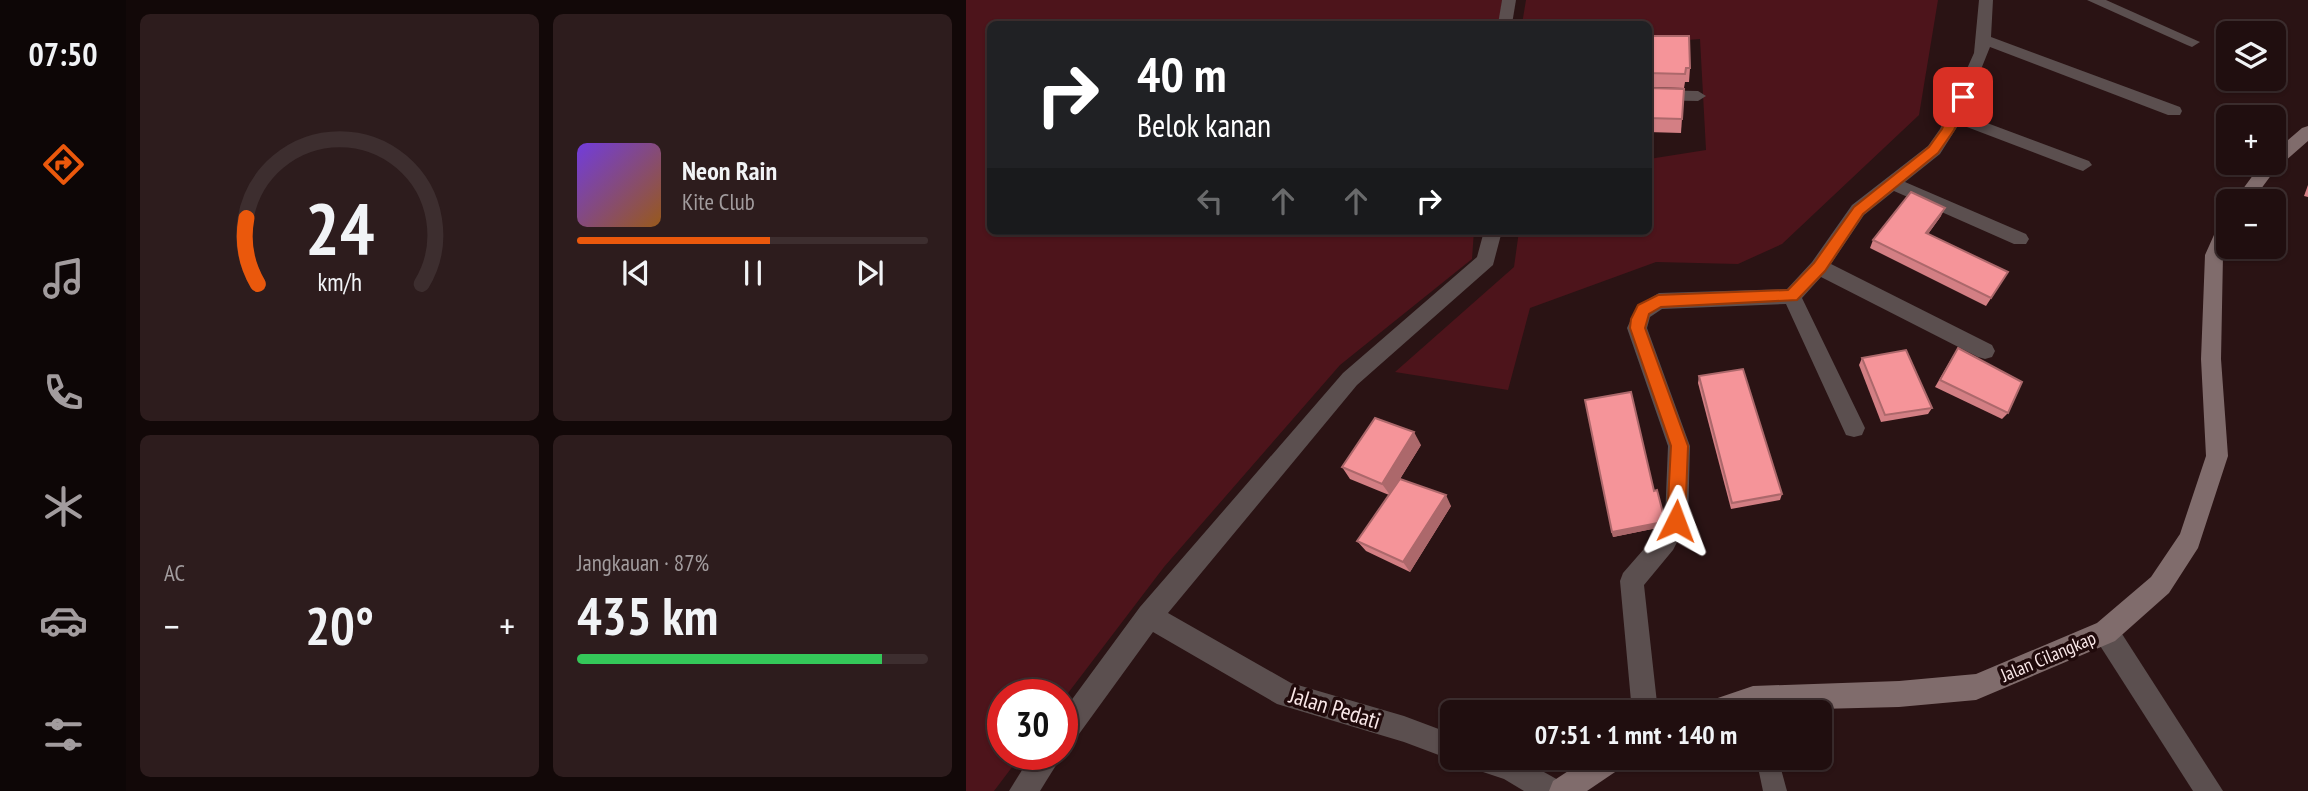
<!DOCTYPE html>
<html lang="id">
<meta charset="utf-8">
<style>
body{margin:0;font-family:"PT Sans Narrow",sans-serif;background:#2d1c1d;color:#f1f3f6;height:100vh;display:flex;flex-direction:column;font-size:26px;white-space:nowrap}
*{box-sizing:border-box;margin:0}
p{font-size:23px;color:#a29c9e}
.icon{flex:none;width:38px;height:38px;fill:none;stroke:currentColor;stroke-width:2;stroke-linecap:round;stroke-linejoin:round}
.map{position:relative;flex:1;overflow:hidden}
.sheet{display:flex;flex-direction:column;gap:14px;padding:14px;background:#120808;width:840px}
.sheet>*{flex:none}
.hud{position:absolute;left:21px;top:21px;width:665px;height:214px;border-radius:10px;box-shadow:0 2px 5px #0004,0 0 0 2px #3d2e2f;background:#202124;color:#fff;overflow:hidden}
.fabs{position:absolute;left:1250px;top:21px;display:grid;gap:14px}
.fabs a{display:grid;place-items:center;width:70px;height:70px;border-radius:10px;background:#200e0f;box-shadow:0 2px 5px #0004,0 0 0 2px #3d2e2f;font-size:35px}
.speed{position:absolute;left:21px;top:679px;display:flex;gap:14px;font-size:35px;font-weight:700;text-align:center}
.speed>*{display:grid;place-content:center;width:91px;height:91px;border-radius:50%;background:#200e0f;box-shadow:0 2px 5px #0004,0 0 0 2px #3d2e2f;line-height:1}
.speed .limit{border:10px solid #d22;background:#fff;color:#111}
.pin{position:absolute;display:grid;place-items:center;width:60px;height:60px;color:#fff;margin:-30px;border-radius:14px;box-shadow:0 4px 10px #0006}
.me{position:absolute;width:77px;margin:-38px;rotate:3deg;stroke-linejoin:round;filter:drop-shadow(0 0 5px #0008)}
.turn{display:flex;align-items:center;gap:24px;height:147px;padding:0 35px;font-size:32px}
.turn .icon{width:91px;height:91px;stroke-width:2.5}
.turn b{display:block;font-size:49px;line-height:60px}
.lanes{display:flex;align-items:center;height:66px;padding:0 35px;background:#0003;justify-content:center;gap:35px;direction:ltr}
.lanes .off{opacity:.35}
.big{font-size:52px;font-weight:600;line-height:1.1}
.sheet .widget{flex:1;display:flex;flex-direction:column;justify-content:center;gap:10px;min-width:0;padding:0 24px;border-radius:10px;background:#2d1c1d}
.sheet .dial{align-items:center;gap:0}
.dial svg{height:182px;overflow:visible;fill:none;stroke:#3d2e2f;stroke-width:7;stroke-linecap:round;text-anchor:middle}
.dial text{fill:#f1f3f6;stroke:none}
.song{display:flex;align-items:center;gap:21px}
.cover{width:84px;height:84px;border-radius:10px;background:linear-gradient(135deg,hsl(260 70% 55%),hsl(30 70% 35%))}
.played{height:7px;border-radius:4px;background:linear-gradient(90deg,#ea580c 55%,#3d2e2f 55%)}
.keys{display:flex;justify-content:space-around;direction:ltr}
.heat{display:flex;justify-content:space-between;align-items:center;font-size:38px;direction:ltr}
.charge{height:10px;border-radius:5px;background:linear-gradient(90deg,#34c759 87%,#3d2e2f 0)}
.sheet .tiles{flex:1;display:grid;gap:14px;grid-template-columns:repeat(2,1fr)}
.trip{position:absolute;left:474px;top:700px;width:392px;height:70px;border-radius:10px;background:#200e0f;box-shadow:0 2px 5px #0004,0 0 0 2px #3d2e2f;font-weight:600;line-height:70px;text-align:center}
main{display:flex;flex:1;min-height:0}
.menu{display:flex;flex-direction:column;width:126px;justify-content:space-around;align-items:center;background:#0d0606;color:#a29c9e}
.menu .icon{width:49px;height:49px}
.menu .selected{color:#ea580c}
.menu b{font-size:32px;color:#f1f3f6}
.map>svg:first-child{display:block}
.green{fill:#4d141b}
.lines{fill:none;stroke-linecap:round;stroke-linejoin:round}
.lane{fill:#5b4f4f;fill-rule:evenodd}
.street{fill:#5b4f4f;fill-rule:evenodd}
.secondary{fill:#806c6c;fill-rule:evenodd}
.wall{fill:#d37f84}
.shaded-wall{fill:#ac686b}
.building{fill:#f59499;stroke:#ac686b;stroke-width:2}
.route{fill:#ea580c;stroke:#983908;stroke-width:2}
.labels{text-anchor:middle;stroke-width:7;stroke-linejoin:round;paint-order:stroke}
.street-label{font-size:19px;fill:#f9e7e8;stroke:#200a0b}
.near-street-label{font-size:23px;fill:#f9e7e8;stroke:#200a0b}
</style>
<main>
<nav class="menu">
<b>07:50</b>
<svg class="icon selected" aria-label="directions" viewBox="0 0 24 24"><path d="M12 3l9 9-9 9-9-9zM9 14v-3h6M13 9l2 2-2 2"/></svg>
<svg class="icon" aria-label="music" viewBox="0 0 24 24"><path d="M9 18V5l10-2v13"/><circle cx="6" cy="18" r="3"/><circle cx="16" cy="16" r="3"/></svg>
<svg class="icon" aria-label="phone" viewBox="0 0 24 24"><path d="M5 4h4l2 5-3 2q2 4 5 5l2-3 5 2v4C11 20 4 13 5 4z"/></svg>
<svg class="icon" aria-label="climate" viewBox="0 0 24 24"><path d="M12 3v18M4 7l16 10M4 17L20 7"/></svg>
<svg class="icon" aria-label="car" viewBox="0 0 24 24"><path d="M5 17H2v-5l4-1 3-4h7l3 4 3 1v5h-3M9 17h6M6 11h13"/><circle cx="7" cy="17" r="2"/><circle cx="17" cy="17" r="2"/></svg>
<svg class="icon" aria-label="filters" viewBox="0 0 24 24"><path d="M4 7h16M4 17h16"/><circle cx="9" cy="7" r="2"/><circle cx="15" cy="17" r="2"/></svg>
</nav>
<section class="sheet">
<div class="tiles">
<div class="widget dial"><svg viewBox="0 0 100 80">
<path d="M14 69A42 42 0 1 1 86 69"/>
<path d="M14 69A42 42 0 0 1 9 40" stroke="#ea580c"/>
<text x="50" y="56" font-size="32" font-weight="700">24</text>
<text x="50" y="72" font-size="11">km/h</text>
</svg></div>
<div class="widget">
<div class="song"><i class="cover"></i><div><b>Neon Rain</b><p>Kite Club</p></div></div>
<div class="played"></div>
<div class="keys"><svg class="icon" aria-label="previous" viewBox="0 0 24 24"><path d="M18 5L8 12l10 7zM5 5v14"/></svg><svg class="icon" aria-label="pause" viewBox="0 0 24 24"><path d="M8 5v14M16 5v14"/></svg><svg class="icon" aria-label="next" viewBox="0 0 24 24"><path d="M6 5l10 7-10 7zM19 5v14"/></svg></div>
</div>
<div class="widget"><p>AC</p>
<div class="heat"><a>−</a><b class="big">20°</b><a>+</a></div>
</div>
<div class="widget"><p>Jangkauan · 87%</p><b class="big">435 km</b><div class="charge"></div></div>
</div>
</section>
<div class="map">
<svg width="1342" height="791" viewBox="0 0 1342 791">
<rect width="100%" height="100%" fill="#2a1314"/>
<!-- green -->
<g class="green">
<path d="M0 0H536L533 24H24V231H508L506 259 374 365 198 567 96 701V695H37V754H56L28 791H0Z"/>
<path d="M560 0H972L953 115 816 244 772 264 690 262 564 308 542 390 429 372 548 267 553 231H682L683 159 740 150 734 39 683 43 682 24H556Z"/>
</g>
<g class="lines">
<!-- lane -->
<path class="lane" d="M790 758H812L821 791H797Z"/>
<!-- street -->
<g class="street">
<path d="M536 0H550L546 24H532Z"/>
<path d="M1013 0H1027L1025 37 1214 107 1216 111 1214 115H1202L1024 47 997 114 1123 161 1126 165 1117 171 1111 169 993 124 974 154 939 182 1060 234 1063 239 1060 244H1048L928 191 898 215 865 264 1026 345 1029 351 1026 357 1019 359 1012 357 855 277 836 298 899 428 896 435 888 437 880 435 820 304 696 309 684 317 681 328 724 446 722 521 707 550 678 585 692 712H666L654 581 657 573 691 534 699 519 702 446 661 328 671 306 693 293 821 289 846 262 886 205 962 146 974 129 1008 53Z"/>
<path d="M1121 0H1140L1234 42 1226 47 1221 45Z"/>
<path d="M682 90 732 91 740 96 732 101 682 100Z"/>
<path d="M518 231H536L527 265 391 385 202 613 325 683 438 716 486 734V758H493L486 760 438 742 311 704 187 632 105 745 96 749V713L174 607 377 373 511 257Z"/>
<path d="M1140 620 1149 623 1257 791H1227L1131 641 1128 632 1131 623Z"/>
<path d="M96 753 97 754 74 791H43L66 754Z"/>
<path d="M502 758H553L594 781 598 791H558L538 779 505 768Z"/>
</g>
<!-- secondary -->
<g class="secondary">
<path d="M1342 126V141L1309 170 1286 201H1268L1296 163H1307V153L1336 128Z"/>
<path d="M1262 215V244L1257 255 1255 359 1262 456 1232 548 1203 593 1149 641 1010 700 933 707 733 712 737 703 787 686 933 681 1010 674 1131 623 1185 577 1214 534 1240 456 1235 359 1239 255 1256 217Z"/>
<path d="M622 758H659L655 768 621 791H583L587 781Z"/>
</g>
</g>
<!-- wall -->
<g class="wall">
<path d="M682 45 724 68 723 82H719L718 88 682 87Z"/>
<path d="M682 88 718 89 715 133 682 132Z"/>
<path d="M1342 185V197L1338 196Z"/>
<path d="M975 216 962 234 1042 272 1020 306 904 248 907 240Z"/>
<path d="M987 356 1042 413 1036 419 969 387Z"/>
<path d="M896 358 966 408 962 414 915 422 893 365Z"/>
<path d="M733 376 816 494 814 500 765 509 732 383Z"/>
<path d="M619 400 688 491 697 513 696 519 691 528 647 537Z"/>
<path d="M455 445 429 487 485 506 444 572 400 551 391 541 423 495 384 479 376 467Z"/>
</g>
<!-- shaded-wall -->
<g class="shaded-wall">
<path d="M979 208 975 216 957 241 960 233Z"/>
<path d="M448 432 455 445 424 495 416 484Z"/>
<path d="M480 495 485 506 444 572 437 562Z"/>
<path d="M697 513 696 519 691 528 647 537 646 532Z"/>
</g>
<!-- building -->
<g class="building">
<path d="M686 36H723L724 68H720L719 74 682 73V45H686Z"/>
<path d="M682 88 718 89 716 119 682 118Z"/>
<path d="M945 192 979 208 960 233 1042 272 1025 298 907 240Z"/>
<path d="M992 348 1056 382 1042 413 974 380Z"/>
<path d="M940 350 966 408 919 415 896 358Z"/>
<path d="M777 369 816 494 766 503 733 376Z"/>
<path d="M665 392 688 491 691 490 697 513 692 523 646 532 619 400Z"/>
<path d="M409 418 448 432 416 484 376 467Z"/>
<path d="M434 479 480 495 437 562 391 541Z"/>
</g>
<!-- route -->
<path class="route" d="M997 93 1003 97 988 130 972 153 897 214 859 271 831 300 695 307 683 314 679 328 722 446 719 521 716 527 710 529 704 527 701 521 705 446 664 328 665 319 672 305 692 295 822 290 848 263 888 207 963 147 976 129 991 97Z"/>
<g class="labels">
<!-- street labels -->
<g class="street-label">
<text transform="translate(1082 656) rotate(-23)" y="7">Jalan Cilangkap</text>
</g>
<!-- near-street labels -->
<g class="near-street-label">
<text transform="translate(369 708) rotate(17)" y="8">Jalan Pedati</text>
</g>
</g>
</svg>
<div class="fabs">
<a><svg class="icon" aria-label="layers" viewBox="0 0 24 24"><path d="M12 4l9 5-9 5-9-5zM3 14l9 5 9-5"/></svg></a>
<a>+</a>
<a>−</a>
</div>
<div class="speed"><div class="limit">30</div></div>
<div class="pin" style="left:997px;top:97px;background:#d93025"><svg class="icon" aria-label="arrive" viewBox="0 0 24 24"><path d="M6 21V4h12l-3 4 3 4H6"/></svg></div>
<svg class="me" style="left:710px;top:521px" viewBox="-20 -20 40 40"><path d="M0-17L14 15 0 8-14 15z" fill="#ea580c" stroke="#fff" stroke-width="4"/></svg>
<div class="trip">07:51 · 1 mnt · 140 m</div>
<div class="hud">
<div class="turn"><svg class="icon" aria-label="right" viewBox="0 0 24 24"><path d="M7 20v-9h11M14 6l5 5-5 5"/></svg><div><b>40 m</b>Belok kanan</div></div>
<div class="lanes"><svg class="icon off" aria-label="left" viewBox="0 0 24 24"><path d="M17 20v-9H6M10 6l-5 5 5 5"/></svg><svg class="icon off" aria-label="ahead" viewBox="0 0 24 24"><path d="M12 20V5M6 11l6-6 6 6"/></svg><svg class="icon off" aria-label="ahead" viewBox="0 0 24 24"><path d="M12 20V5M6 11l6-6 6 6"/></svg><svg class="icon" aria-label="right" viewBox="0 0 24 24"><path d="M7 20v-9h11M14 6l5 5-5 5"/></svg></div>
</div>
</div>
</main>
